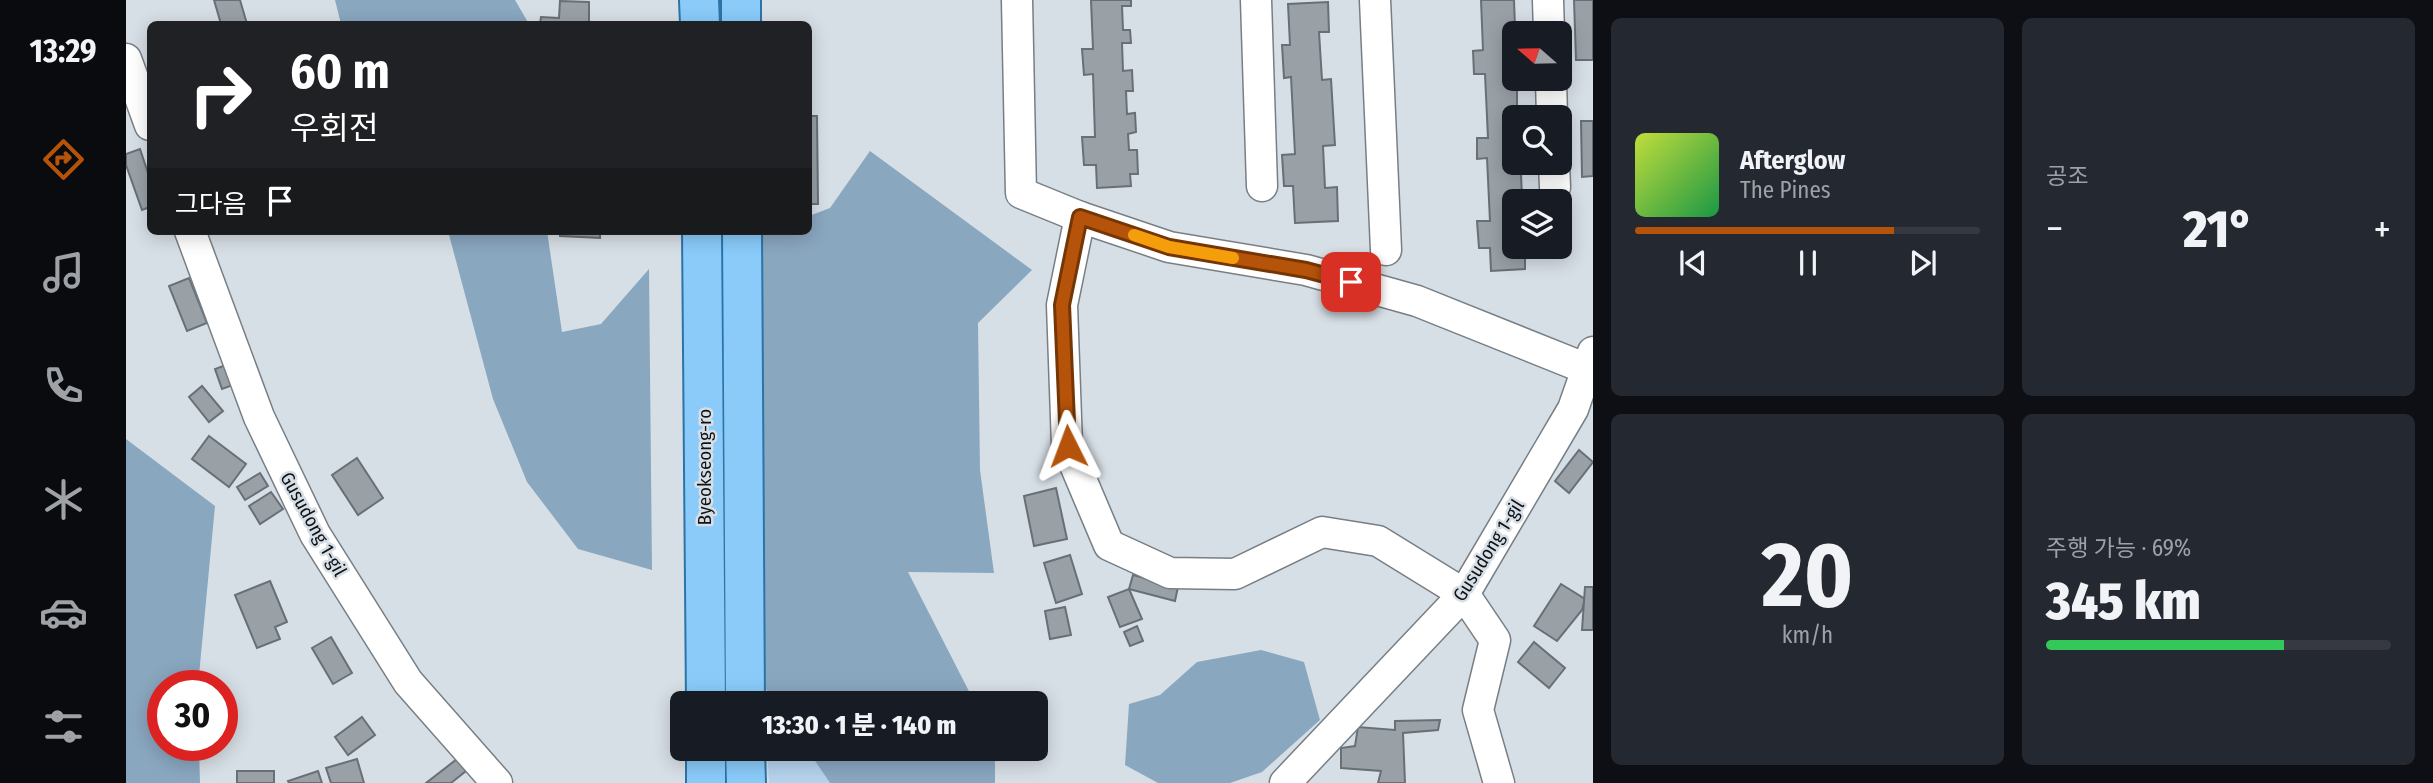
<!DOCTYPE html>
<html lang="ko">
<meta charset="utf-8">
<style>
body{margin:0;font-family:"Fira Sans Condensed","Noto Sans KR",sans-serif;background:#242831;color:#f1f3f6;height:100vh;display:flex;flex-direction:column;font-size:26px;white-space:nowrap}
*{box-sizing:border-box;margin:0}
p{font-size:23px;color:#9ea1a6}
.icon{flex:none;width:38px;height:38px;fill:none;stroke:currentColor;stroke-width:2;stroke-linecap:round;stroke-linejoin:round}
.map{position:relative;flex:1;overflow:hidden}
.details{display:flex;flex-direction:column;gap:18px;padding:18px;background:#0d0f14;width:840px}
.details>*{flex:none}
.hud{position:absolute;left:21px;top:21px;width:665px;height:214px;border-radius:10px;box-shadow:0 4px 18px #0003;background:#202124;color:#fff;overflow:hidden}
.needle{width:46px;rotate:290deg}
.fabs{position:absolute;left:1376px;top:21px;display:grid;gap:14px}
.fabs a{display:grid;place-items:center;width:70px;height:70px;border-radius:10px;background:#171b24;box-shadow:0 4px 18px #0003;font-size:35px}
.speed{position:absolute;left:21px;top:670px;display:flex;gap:14px;font-size:35px;font-weight:700;text-align:center}
.speed>*{display:grid;place-content:center;width:91px;height:91px;border-radius:50%;background:#171b24;box-shadow:0 4px 18px #0003;line-height:1}
.speed .limit{border:10px solid #d22;background:#fff;color:#111}
.pin{position:absolute;display:grid;place-items:center;width:60px;height:60px;color:#fff;margin:-30px;border-radius:14px;box-shadow:0 4px 10px #0006}
.me{position:absolute;width:77px;margin:-38px;rotate:357deg;stroke-linejoin:round;filter:drop-shadow(0 0 5px #0008)}
.turn{display:flex;align-items:center;gap:24px;height:147px;padding:0 28px;font-size:32px}
.turn .icon{width:91px;height:91px;stroke-width:2.5}
.turn b{display:block;font-size:49px;line-height:60px}
.then{display:flex;align-items:center;height:66px;padding:0 28px;background:#0003;gap:14px;font-size:26px}
.big{font-size:52px;font-weight:800;line-height:1.1}
.details .tile{flex:1;display:flex;flex-direction:column;justify-content:center;gap:10px;min-width:0;padding:0 24px;border-radius:10px;background:#242831}
.details .dial{align-items:center;gap:0}
.dial b{font-size:91px;line-height:1}
.song{display:flex;align-items:center;gap:21px}
.cover{width:84px;height:84px;border-radius:10px;background:linear-gradient(135deg,hsl(70 70% 55%),hsl(140 70% 35%))}
.played{height:7px;border-radius:4px;background:linear-gradient(90deg,#b45309 75%,#363941 75%)}
.keys{display:flex;justify-content:space-around;direction:ltr}
.heat{display:flex;justify-content:space-between;align-items:center;font-size:38px;direction:ltr}
.charge{height:10px;border-radius:5px;background:linear-gradient(90deg,#34c759 69%,#363941 0)}
.details .tiles{flex:1;display:grid;gap:18px;grid-template-columns:repeat(2,1fr)}
.trip{position:absolute;left:544px;top:691px;width:378px;height:70px;border-radius:10px;background:#171b24;box-shadow:0 4px 18px #0003;font-weight:800;line-height:70px;text-align:center}
main{display:flex;flex:1;min-height:0}
.tabs{display:flex;flex-direction:column;width:126px;justify-content:space-around;align-items:center;background:#090b0e;color:#9ea1a6}
.tabs .icon{width:49px;height:49px}
.tabs .active{color:#b45309}
.tabs b{font-size:32px;color:#f1f3f6}
.map>svg:first-child{display:block}
.green{fill:#b6d3ed}
.forest{fill:#8aa7c0}
.building{fill:#99a1a7;stroke:#686f76;stroke-width:2}
.lines{fill:none;stroke-linecap:round;stroke-linejoin:round}
.minor-casing{stroke:#777f85;stroke-width:33}
.major-casing{stroke:#2c74a8;stroke-width:42}
.minor{stroke:#fff;stroke-width:30}
.major{stroke:#8acbfa;stroke-width:38}
.route-casing{stroke:#753606;stroke-width:18}
.route{stroke:#b45309;stroke-width:12}
.slow{stroke:#f59e0b;stroke-width:12}
.labels{text-anchor:middle;stroke-width:5;stroke-linejoin:round;paint-order:stroke}
.street-label{font-size:19px;fill:#0f1114;stroke:#d7dfe6}
</style>
<main>
<nav class="tabs">
<b>13:29</b>
<svg class="icon active" aria-label="directions" viewBox="0 0 24 24"><path d="M12 3l9 9-9 9-9-9zM9 14v-3h6M13 9l2 2-2 2"/></svg>
<svg class="icon" aria-label="music" viewBox="0 0 24 24"><path d="M9 18V5l10-2v13"/><circle cx="6" cy="18" r="3"/><circle cx="16" cy="16" r="3"/></svg>
<svg class="icon" aria-label="phone" viewBox="0 0 24 24"><path d="M5 4h4l2 5-3 2q2 4 5 5l2-3 5 2v4C11 20 4 13 5 4z"/></svg>
<svg class="icon" aria-label="climate" viewBox="0 0 24 24"><path d="M12 3v18M4 7l16 10M4 17L20 7"/></svg>
<svg class="icon" aria-label="car" viewBox="0 0 24 24"><path d="M5 17H2v-5l4-1 3-4h7l3 4 3 1v5h-3M9 17h6M6 11h13"/><circle cx="7" cy="17" r="2"/><circle cx="17" cy="17" r="2"/></svg>
<svg class="icon" aria-label="filters" viewBox="0 0 24 24"><path d="M4 7h16M4 17h16"/><circle cx="9" cy="7" r="2"/><circle cx="15" cy="17" r="2"/></svg>
</nav>
<div class="map">
<svg width="1467" height="783" viewBox="0 0 1467 783">
<rect width="100%" height="100%" fill="#d7dfe6"/>
<!-- green -->
<path class="green" d="M641 749H681L704 783H643Z"/>
<!-- forest -->
<g class="forest">
<path d="M209 0H389L403 24H215Z"/>
<path d="M744 151 906 270 852 323 854 470 868 573 782 572 849 703H649L637 685 633 233 639 231H682L683 216 704 208Z"/>
<path d="M322 231H421L436 332 475 324 523 269 526 570 452 549 401 482 367 399Z"/>
<path d="M0 439 89 506 72 686H37V746H73L74 783H0Z"/>
<path d="M1135 650 1178 662 1194 720 1136 772 1104 783H1032L999 765 1003 704 1034 695 1071 662Z"/>
<path d="M681 749H869V783H704Z"/>
</g>
<!-- building -->
<g class="building">
<path d="M88 0H114L121 24H95Z"/>
<path d="M965 0H1005V6H996L997 30H1004L1005 43H996L997 71 1006 70 1007 91H1000L1001 114 1009 113 1010 132 1002 134 1003 150H1011L1012 174H1004L1005 186 971 188 970 165H958L956 137H969L967 74 958 75 956 49H967Z"/>
<path d="M1355 0H1388L1389 27 1397 26V33H1388V79H1399L1400 90H1391V113H1399V117H1388V163H1401V174H1395L1396 197H1404V201H1388V247H1405L1406 257 1399 258V269L1365 271 1364 248H1353L1351 221H1364L1361 158 1351 159V138H1362L1359 74H1348L1347 51 1357 50Z"/>
<path d="M1448 0H1467V60H1450Z"/>
<path d="M434 1 463 2V24H414L415 17 433 18Z"/>
<path d="M1202 2 1203 32H1193L1196 80 1205 79 1209 145 1197 146 1199 188 1211 187 1212 221 1169 223 1167 186H1158L1156 155 1169 154 1165 77 1158 78 1156 45H1164L1162 4Z"/>
<path d="M682 116H691L692 204H682Z"/>
<path d="M1455 121H1467V176L1456 177Z"/>
<path d="M14 149 24 179V207L16 210 0 165V154Z"/>
<path d="M434 231H474V238L434 236Z"/>
<path d="M63 278 81 323 61 331 43 286Z"/>
<path d="M100 365 107 385 96 389 89 369Z"/>
<path d="M76 386 97 411 83 422 63 397Z"/>
<path d="M83 436 120 464 103 487 66 459Z"/>
<path d="M1453 450 1467 462 1443 493 1429 481Z"/>
<path d="M231 458 257 498 232 515 206 475Z"/>
<path d="M134 473 142 486 119 500 111 487Z"/>
<path d="M930 488 941 539 908 546 898 496Z"/>
<path d="M145 492 157 509 134 524 123 506Z"/>
<path d="M944 555 956 594 930 603 918 563Z"/>
<path d="M1007 575 1052 587 1049 601 1003 589Z"/>
<path d="M144 581 161 622 149 627 154 639 131 648 109 595Z"/>
<path d="M1435 584 1459 599 1456 610 1431 641 1408 626Z"/>
<path d="M1459 587H1467V630H1456Z"/>
<path d="M1003 589 1016 619 994 627 982 597Z"/>
<path d="M939 607 945 635 924 639 919 611Z"/>
<path d="M1011 626 1017 641 1004 646 998 632Z"/>
<path d="M205 637 226 673 207 684 186 648Z"/>
<path d="M1408 642 1439 668 1423 688 1392 662Z"/>
<path d="M236 717 249 735 222 755 209 737Z"/>
<path d="M1314 720 1312 730 1277 733 1279 783H1252L1255 771 1215 768V748L1229 746 1232 727 1269 730V721Z"/>
<path d="M231 759 238 783H205L200 768Z"/>
<path d="M331 759 340 771 325 783H300Z"/>
<rect x="111" y="771" width="37" height="12"/>
<path d="M192 771 196 783H163L162 781Z"/>
</g>
<g class="lines">
<!-- minor casing -->
<g class="minor-casing">
<g id="minor">
<path d="M891 0 895 193 954 217 1043 247 1180 270 1291 301 1461 369"/>
<path d="M1130 0 1136 186"/>
<path d="M1249 0 1260 250"/>
<path d="M1422 0 1423 33"/>
<path d="M0 59 24 125"/>
<path d="M1425 79 1426 117"/>
<path d="M1428 163 1429 187"/>
<path d="M954 217 936 305 941 446 983 545 1044 573 1109 574 1196 532 1252 541 1338 594 1369 640 1352 710 1373 783"/>
<path d="M64 231 133 417 189 534 282 682 371 783"/>
<path d="M1159 783 1338 594 1447 409 1467 352"/>
</g>
</g>
<!-- major casing -->
<g class="major-casing">
<g id="major">
<path d="M573 0 574 24"/>
<path d="M615 0V24"/>
<path d="M576 231 580 704"/>
<path d="M616 231 619 704"/>
<path d="M580 749V783"/>
<path d="M619 749 620 783"/>
</g>
</g>
<!-- minor -->
<use href="#minor" class="minor"/>
<!-- major -->
<use href="#major" class="major"/>
</g>
<g class="lines">
<!-- route casing -->
<g class="route-casing">
<path id="route" d="M942 446 936 305 954 217 1043 247 1180 270 1225 282"/>
</g>
<!-- route -->
<use href="#route" class="route"/>
<!-- slow -->
<path class="slow" d="M1008 235 1043 247 1107 258"/>
</g>
<g class="labels">
<!-- street labels -->
<g class="street-label">
<text transform="translate(578 467) rotate(-90)" y="7">Byeokseong-ro</text>
<text transform="translate(188 524) rotate(61)" y="7">Gusudong 1-gil</text>
<text transform="translate(1362 550) rotate(-58)" y="7">Gusudong 1-gil</text>
</g>
</g>
</svg>
<div class="fabs">
<a><svg class="needle" viewBox="-14 -14 28 28"><path d="M0-13l5 13h-10z" fill="#e53935"/><path d="M0 13l5-13h-10z" fill="#9ea1a6"/></svg></a>
<a><svg class="icon" aria-label="search" viewBox="0 0 24 24"><circle cx="10" cy="10" r="6"/><path d="M15 15l6 6"/></svg></a>
<a><svg class="icon" aria-label="layers" viewBox="0 0 24 24"><path d="M12 4l9 5-9 5-9-5zM3 14l9 5 9-5"/></svg></a>
</div>
<div class="speed"><div class="limit">30</div></div>
<div class="pin" style="left:1225px;top:282px;background:#d93025"><svg class="icon" aria-label="arrive" viewBox="0 0 24 24"><path d="M6 21V4h12l-3 4 3 4H6"/></svg></div>
<svg class="me" style="left:942px;top:446px" viewBox="-20 -20 40 40"><path d="M0-17L14 15 0 8-14 15z" fill="#b45309" stroke="#fff" stroke-width="4"/></svg>
<div class="trip">13:30 · 1 분 · 140 m</div>
<div class="hud">
<div class="turn"><svg class="icon" aria-label="right" viewBox="0 0 24 24"><path d="M7 20v-9h11M14 6l5 5-5 5"/></svg><div><b>60 m</b>우회전</div></div>
<div class="then">그다음<svg class="icon" aria-label="arrive" viewBox="0 0 24 24"><path d="M6 21V4h12l-3 4 3 4H6"/></svg></div>
</div>
</div>
<section class="details">
<div class="tiles">
<div class="tile">
<div class="song"><i class="cover"></i><div><b>Afterglow</b><p>The Pines</p></div></div>
<div class="played"></div>
<div class="keys"><svg class="icon" aria-label="previous" viewBox="0 0 24 24"><path d="M18 5L8 12l10 7zM5 5v14"/></svg><svg class="icon" aria-label="pause" viewBox="0 0 24 24"><path d="M8 5v14M16 5v14"/></svg><svg class="icon" aria-label="next" viewBox="0 0 24 24"><path d="M6 5l10 7-10 7zM19 5v14"/></svg></div>
</div>
<div class="tile"><p>공조</p>
<div class="heat"><a>−</a><b class="big">21°</b><a>+</a></div>
</div>
<div class="tile dial"><b>20</b><p>km/h</p></div>
<div class="tile"><p>주행 가능 · 69%</p><b class="big">345 km</b><div class="charge"></div></div>
</div>
</section>
</main>
